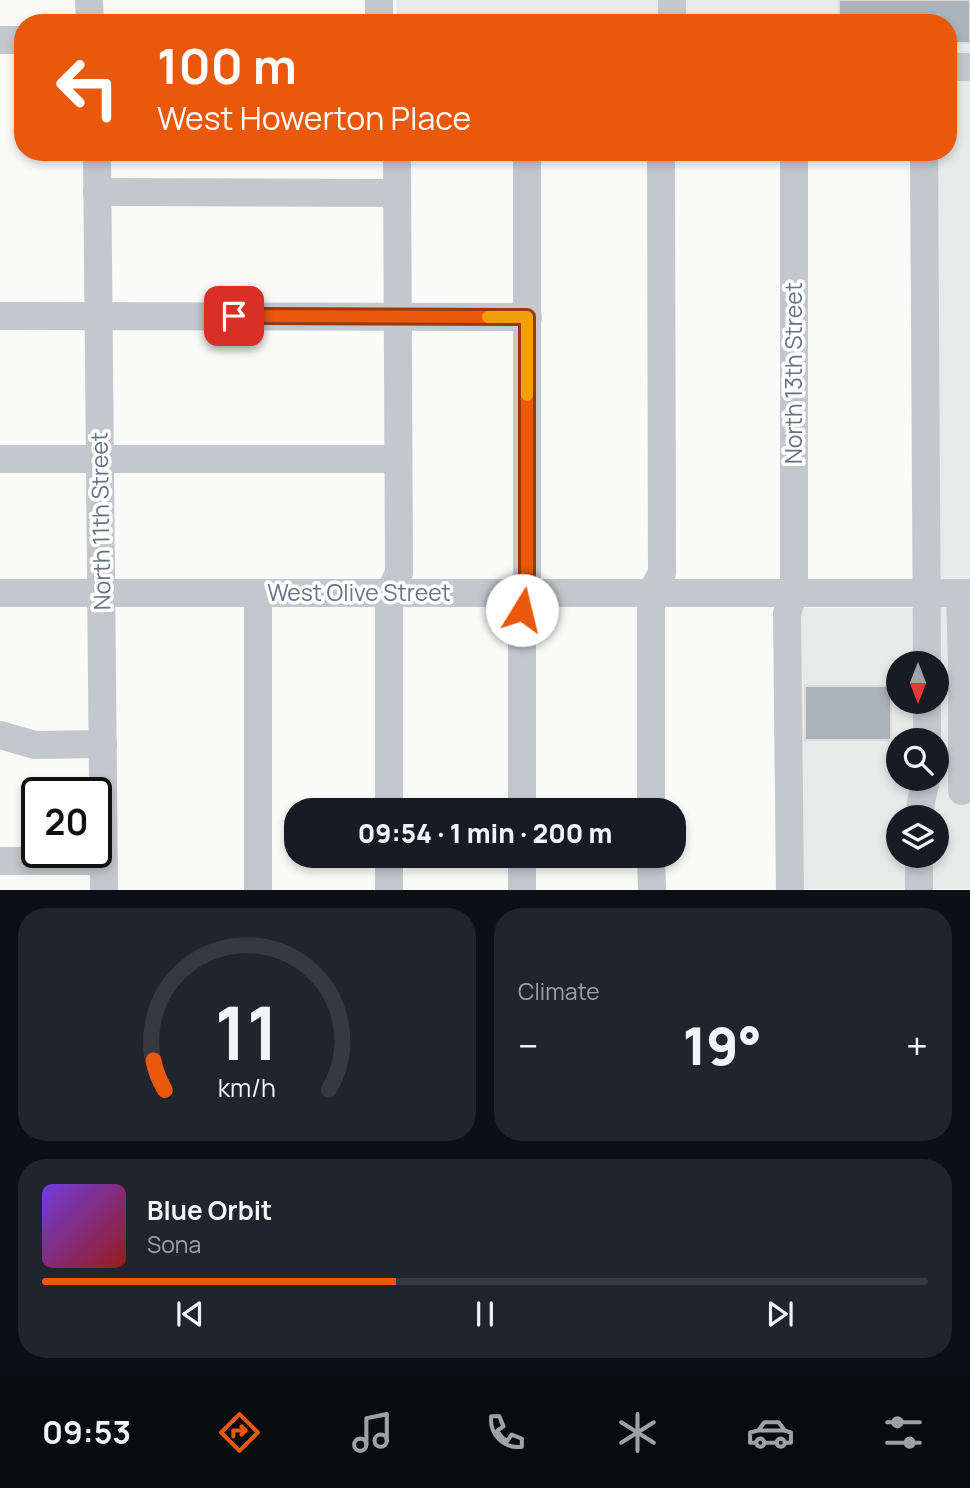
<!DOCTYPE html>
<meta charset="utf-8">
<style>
body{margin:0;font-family:Manrope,sans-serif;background:#20242c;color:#f1f3f6;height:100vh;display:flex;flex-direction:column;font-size:26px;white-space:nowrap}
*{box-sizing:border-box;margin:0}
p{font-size:23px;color:#9ea1a6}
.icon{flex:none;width:38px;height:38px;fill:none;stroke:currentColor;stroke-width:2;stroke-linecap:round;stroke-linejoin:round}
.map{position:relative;height:890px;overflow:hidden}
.panel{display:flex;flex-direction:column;gap:18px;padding:18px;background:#0d0f14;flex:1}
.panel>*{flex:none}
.guide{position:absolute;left:14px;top:14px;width:943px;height:147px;border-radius:28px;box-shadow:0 4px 10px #0003;background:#ea580c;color:#fff;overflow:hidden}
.needle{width:46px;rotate:180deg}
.fabs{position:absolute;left:886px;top:651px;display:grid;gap:14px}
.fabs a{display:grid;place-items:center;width:63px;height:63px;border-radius:50%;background:#171b24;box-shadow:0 4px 10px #0003;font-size:35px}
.speed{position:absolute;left:21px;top:777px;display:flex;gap:14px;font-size:35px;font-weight:700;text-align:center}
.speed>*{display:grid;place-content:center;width:91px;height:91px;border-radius:50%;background:#171b24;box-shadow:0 4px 10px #0003;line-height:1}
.speed .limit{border:4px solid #111;border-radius:10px;background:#fff;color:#111}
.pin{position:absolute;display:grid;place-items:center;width:60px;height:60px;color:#fff;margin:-30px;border-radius:14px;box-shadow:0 4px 10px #0006}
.me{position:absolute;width:77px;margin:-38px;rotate:9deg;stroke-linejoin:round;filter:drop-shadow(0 0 5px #0008)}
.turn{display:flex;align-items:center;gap:24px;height:147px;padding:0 28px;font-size:32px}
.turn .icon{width:91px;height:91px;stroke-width:2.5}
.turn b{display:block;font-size:49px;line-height:60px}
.big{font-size:52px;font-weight:800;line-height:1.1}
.panel .widget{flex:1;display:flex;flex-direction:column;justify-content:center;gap:10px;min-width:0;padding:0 24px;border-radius:28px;background:#20242c}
.panel .dial{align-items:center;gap:0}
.dial svg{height:182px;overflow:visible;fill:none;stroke:#363941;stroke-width:7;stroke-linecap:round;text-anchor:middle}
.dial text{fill:#f1f3f6;stroke:none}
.song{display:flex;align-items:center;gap:21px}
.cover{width:84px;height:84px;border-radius:10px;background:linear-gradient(135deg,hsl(260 70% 55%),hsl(0 70% 35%))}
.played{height:7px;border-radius:4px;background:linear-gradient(90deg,#ea580c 40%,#363941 40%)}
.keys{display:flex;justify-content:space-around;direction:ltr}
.heat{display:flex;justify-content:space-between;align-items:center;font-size:38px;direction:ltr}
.panel .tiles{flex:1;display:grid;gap:18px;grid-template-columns:1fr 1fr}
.widget:last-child{grid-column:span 2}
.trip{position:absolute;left:284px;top:798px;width:402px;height:70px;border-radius:28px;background:#171b24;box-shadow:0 4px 10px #0003;font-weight:800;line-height:70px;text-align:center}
.menu{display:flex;height:112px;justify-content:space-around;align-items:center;background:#090b0e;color:#9ea1a6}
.menu .icon{width:49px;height:49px}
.menu .current{color:#ea580c}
.menu b{font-size:32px;color:#f1f3f6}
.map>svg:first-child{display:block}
.built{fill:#e8e9e9;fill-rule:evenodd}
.building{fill:#aab3b9;stroke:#dcdcda;stroke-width:2}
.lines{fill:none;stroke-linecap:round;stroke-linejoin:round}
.minor{stroke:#c3c8cc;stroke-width:28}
.route-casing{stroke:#983908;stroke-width:18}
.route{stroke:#ea580c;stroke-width:12}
.slow{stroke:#f59e0b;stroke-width:12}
.labels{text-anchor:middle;stroke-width:7;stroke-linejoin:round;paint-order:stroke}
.street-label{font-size:23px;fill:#657683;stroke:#fff}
</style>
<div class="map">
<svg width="970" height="890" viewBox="0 0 970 890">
<rect width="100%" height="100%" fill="#fafaf8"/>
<!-- built -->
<path class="built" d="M396 0H970V889H779L777 608H919V152H948V23H397ZM898 663H936V702H898ZM898 740H936V779H898ZM898 817H936V856H898Z"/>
<!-- building -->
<g class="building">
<path d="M839 0H970V43H948V23H839Z"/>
<rect x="805" y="686" width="86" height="54"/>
</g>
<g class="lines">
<!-- minor -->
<g class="minor">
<path d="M89 0 90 23"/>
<path d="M672 0V23"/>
<path d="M379 23V0"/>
<path d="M0 40H23"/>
<path d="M948 67H970"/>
<path d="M97 152 104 890"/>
<path d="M924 152 927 663"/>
<path d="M97 192 397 193"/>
<path d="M0 316 528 317"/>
<path d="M0 459H397"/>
<path d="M0 593H970"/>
<path d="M258 593V890"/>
<path d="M960 593 962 661H970"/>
<path d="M962 661V791"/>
<path d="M0 735 35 745 103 744"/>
<path d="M927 740V702"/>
<path d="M389 810V593L399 573 397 152"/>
<path d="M522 810V610L527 593V152"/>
<path d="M651 810V593L662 573 661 152"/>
<path d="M919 817 920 807 926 779"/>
<path d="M389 856V890"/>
<path d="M522 856V890"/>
<path d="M651 856 652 890"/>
<path d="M919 856V890"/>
<path d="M0 861H104"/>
<path d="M790 890 787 613 794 593V152"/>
</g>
</g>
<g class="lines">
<!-- route casing -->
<g class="route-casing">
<path id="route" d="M234 316 527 317V593L522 610"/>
</g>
<!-- route -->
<use href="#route" class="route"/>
<!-- slow -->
<path class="slow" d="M488 317H527V395"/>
</g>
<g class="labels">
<!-- street labels -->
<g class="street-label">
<text transform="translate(794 373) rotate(-90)" y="8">North 13th Street</text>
<text transform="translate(101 521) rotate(-91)" y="8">North 11th Street</text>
<text x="359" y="601">West Olive Street</text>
</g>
</g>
</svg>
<div class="fabs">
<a><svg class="needle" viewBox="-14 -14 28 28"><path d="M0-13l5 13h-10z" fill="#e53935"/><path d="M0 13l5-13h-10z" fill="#9ea1a6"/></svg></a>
<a><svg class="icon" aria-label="search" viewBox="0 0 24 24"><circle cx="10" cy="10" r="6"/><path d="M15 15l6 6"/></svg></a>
<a><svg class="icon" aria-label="layers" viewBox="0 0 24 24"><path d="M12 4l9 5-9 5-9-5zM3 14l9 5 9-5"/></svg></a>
</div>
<div class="speed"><div class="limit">20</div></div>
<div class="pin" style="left:234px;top:316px;background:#d93025"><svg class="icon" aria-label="arrive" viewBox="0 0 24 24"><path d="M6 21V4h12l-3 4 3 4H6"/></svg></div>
<svg class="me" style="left:522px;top:610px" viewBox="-20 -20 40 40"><circle r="19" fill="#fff"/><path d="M0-13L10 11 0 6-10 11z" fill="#ea580c"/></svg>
<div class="trip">09:54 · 1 min · 200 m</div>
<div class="guide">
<div class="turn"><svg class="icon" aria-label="left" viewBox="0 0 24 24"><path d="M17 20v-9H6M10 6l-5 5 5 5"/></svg><div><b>100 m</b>West Howerton Place</div></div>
</div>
</div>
<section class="panel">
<div class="tiles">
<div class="widget dial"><svg viewBox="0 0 100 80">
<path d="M14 69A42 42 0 1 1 86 69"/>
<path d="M14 69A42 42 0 0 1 9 56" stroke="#ea580c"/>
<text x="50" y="56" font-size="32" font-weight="700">11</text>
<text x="50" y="72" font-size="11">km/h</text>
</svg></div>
<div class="widget"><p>Climate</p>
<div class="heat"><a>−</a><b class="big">19°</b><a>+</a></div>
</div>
<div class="widget">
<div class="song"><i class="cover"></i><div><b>Blue Orbit</b><p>Sona</p></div></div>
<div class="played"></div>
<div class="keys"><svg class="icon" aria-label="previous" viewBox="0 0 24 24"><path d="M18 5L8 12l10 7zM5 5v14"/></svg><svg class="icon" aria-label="pause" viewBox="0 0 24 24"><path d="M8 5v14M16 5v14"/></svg><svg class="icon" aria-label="next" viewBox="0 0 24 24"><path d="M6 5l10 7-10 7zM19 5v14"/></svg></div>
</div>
</div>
</section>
<nav class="menu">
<b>09:53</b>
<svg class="icon current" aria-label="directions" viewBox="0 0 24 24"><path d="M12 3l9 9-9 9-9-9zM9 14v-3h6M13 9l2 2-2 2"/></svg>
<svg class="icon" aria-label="music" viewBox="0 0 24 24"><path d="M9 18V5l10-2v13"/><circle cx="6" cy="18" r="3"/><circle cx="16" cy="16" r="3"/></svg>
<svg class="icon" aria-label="phone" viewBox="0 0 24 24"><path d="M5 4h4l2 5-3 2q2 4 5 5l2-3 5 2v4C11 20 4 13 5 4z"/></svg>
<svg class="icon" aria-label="climate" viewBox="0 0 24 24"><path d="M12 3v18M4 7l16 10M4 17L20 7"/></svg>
<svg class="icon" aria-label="car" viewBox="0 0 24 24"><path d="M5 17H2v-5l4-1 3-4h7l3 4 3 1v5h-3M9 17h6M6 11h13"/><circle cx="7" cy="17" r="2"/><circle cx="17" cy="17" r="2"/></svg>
<svg class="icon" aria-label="filters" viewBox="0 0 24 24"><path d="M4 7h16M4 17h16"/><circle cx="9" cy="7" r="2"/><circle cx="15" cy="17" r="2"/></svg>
</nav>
